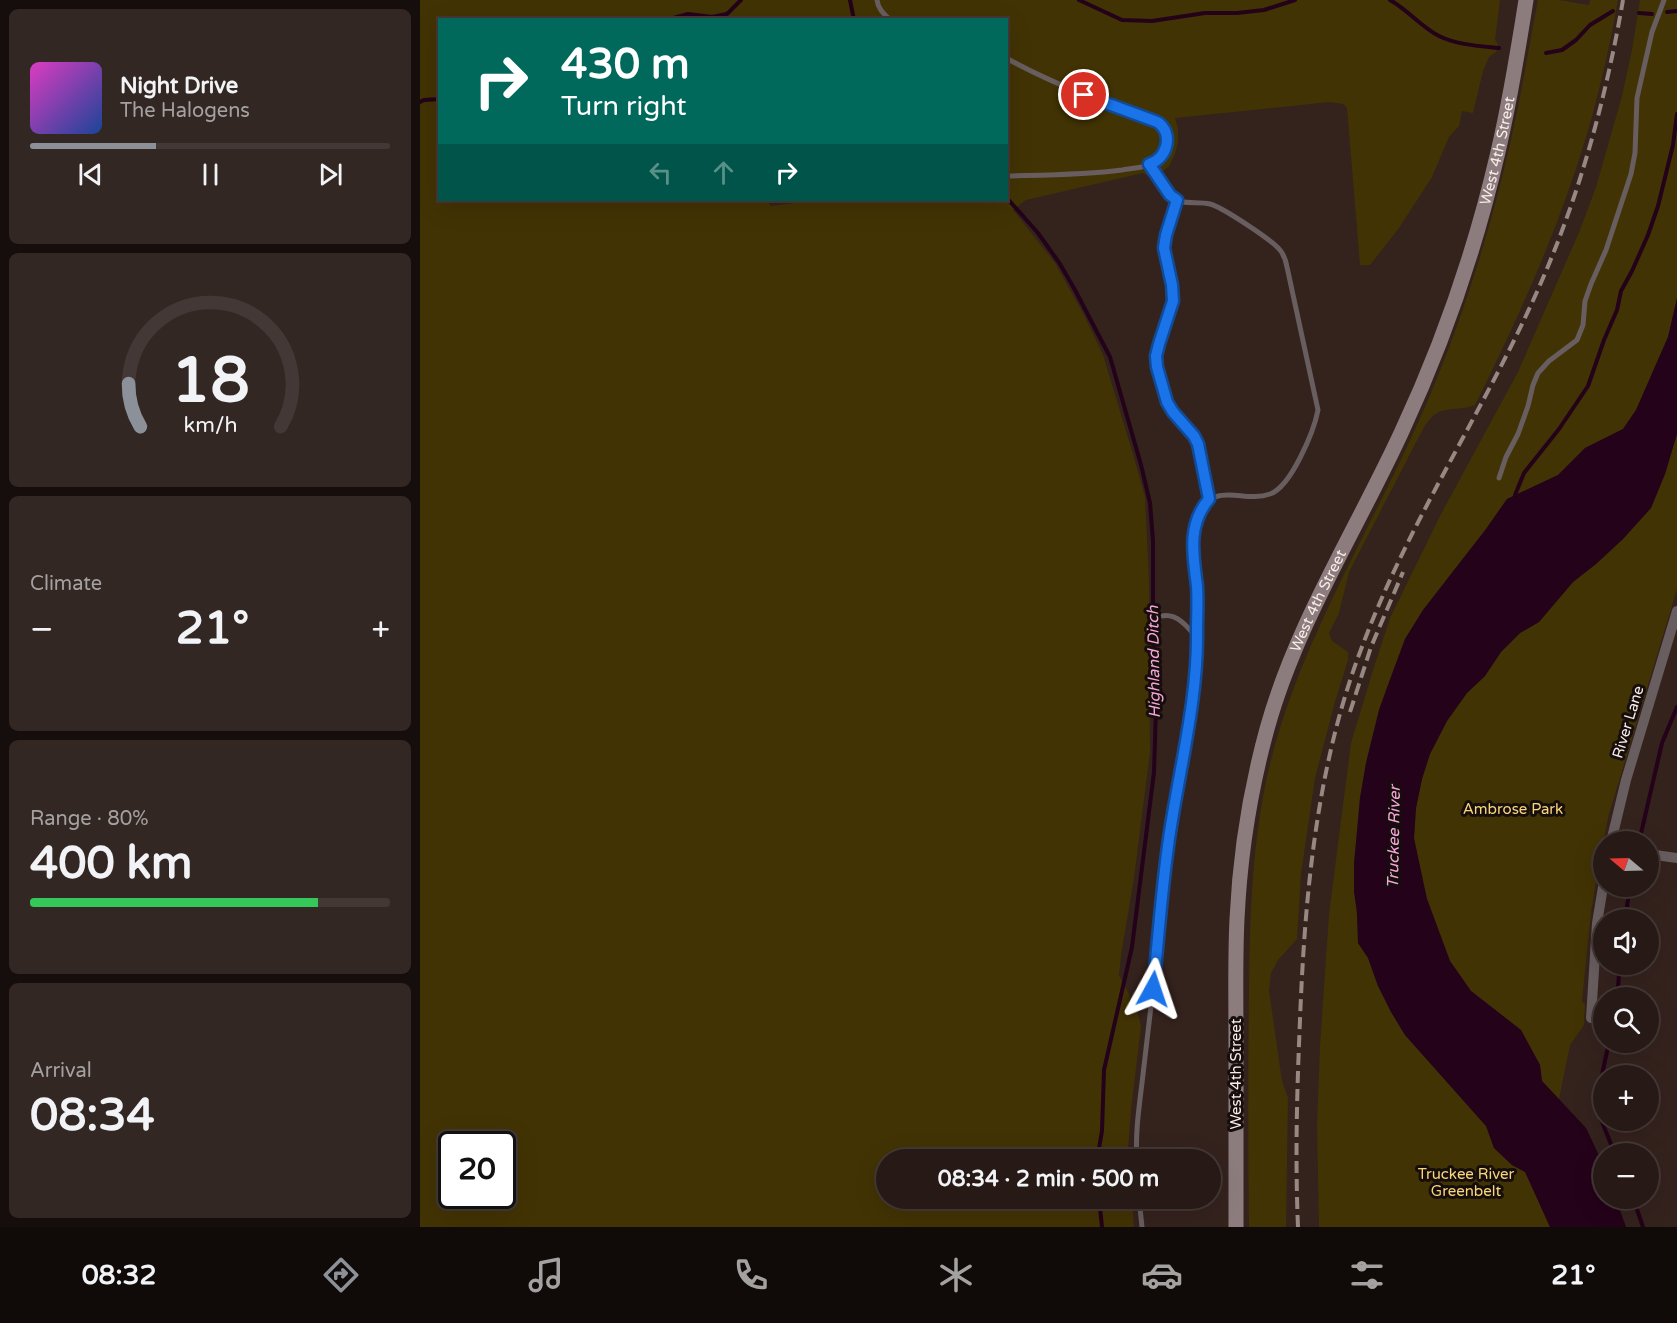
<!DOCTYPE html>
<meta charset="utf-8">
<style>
body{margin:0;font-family:"Varela Round",sans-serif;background:#332723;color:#f1f3f6;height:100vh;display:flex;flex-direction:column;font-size:22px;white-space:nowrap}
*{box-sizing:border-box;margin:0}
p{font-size:20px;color:#a4a1a1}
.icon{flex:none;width:33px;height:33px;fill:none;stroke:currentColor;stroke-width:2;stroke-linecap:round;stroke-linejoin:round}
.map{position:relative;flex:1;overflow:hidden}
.panel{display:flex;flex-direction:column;gap:9px;padding:9px;background:#150e0c;width:420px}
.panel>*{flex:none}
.top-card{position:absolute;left:18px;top:18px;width:570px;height:183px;border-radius:0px;box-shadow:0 6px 24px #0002,0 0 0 2px #433835;background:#00695c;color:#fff;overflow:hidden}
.needle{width:39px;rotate:289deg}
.buttons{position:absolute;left:1173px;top:831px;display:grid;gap:12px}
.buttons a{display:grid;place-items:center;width:66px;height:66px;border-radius:50%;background:#271a16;box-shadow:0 6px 24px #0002,0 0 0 2px #433835;font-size:30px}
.speed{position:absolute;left:18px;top:1131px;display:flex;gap:12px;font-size:30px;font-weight:700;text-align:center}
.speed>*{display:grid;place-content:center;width:78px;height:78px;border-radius:50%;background:#271a16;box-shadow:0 6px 24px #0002,0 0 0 2px #433835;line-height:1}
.speed .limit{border:3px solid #111;border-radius:9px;background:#fff;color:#111}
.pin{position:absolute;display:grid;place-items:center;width:51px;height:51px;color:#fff;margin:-26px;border:3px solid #fff;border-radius:50%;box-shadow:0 2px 6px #0007}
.me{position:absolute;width:66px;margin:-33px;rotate:5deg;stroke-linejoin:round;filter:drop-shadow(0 0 4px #0008)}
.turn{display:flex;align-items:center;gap:21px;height:126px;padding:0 24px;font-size:27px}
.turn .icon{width:78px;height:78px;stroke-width:2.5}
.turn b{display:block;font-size:42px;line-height:51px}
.lanes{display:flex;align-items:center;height:57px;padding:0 24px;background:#0003;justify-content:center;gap:30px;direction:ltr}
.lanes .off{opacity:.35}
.big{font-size:45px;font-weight:800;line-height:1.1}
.panel .tile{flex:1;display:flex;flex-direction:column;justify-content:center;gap:9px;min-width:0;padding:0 21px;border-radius:9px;background:#332723}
.panel .dial{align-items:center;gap:0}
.dial svg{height:156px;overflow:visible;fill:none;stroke:#433835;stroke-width:7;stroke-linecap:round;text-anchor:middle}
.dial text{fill:#f1f3f6;stroke:none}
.song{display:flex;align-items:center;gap:18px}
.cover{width:72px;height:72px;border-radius:9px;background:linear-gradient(135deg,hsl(310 70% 55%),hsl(220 70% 35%))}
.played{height:6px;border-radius:3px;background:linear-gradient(90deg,#8c9099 35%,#433835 35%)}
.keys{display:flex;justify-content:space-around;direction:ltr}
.heat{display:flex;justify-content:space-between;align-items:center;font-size:33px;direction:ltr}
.charge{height:9px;border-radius:4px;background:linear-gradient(90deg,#34c759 80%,#433835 0)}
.trip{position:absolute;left:456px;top:1149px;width:345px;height:60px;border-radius:30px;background:#271a16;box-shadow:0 6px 24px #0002,0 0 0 2px #433835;font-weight:800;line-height:60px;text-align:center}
.menu{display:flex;height:96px;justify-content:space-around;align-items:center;background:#100a09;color:#a4a1a1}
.menu .icon{width:42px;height:42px}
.menu .on{color:#8c9099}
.menu b{font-size:27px;color:#f1f3f6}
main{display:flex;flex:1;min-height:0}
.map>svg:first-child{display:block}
.green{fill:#423304;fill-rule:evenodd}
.water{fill:#24021a}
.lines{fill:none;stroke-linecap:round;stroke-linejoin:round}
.stream{stroke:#24021a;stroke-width:4}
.service{stroke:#685d5f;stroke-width:5}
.minor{stroke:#685d5f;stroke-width:10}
.secondary{stroke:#8c7c7e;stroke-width:15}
.rail{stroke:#978884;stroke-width:4;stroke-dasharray:12 6;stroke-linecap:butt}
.route-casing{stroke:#114b97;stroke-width:15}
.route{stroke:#1a73e8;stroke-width:10}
.labels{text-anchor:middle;stroke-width:6;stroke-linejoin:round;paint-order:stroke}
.street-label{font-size:15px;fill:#f9ece9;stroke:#160e0c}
.park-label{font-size:15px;fill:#f9d67a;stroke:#160e0c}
.water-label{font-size:16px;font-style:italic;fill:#f7a4d9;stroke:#160e0c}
</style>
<main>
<section class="panel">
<div class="tile">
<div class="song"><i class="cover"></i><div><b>Night Drive</b><p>The Halogens</p></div></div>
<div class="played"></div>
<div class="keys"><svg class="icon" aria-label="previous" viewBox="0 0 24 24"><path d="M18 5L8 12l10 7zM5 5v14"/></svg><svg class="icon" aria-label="pause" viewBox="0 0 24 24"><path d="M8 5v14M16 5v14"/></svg><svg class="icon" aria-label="next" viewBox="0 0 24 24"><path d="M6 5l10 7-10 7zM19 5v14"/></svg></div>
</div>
<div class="tile dial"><svg viewBox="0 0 100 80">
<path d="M14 69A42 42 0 1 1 86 69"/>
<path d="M14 69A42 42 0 0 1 8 47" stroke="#8c9099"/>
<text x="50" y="56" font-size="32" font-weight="700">18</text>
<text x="50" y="72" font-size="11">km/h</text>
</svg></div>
<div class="tile"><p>Climate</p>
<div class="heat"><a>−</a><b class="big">21°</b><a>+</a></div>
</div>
<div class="tile"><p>Range · 80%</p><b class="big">400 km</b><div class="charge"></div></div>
<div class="tile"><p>Arrival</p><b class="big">08:34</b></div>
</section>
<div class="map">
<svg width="1257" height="1227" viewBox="0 0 1257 1227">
<rect width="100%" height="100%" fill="#34221d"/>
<!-- green -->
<g class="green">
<path d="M0 0H1080L1075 40 1078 44 1076 52 1069 57 1063 71 1053 113 1042 111 1039 126 1029 137 1012 177 979 228 950 265H940L927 108 923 104 909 102 755 118 758 129V142L755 154 749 166 742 172 728 176 723 173 606 200 593 210 635 263 664 315 683 355 713 454 725 497 729 582 730 752 714 878 701 955 699 975 717 1010 721 1026 711 1110 708 1150 709 1159 466 1160V1198L712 1199 714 1227H0ZM20 20H586V200H398L351 206 346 200H20ZM32 1144H82V1196H32Z"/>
<path d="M1118 0H1139L1169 5 1170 0H1198C1190 45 1180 90 1167 134 1139 228 1099 317 1055 405 1042 411 1023 406 1013 416 1009 419 1006 424 1004 427L929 572 919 613 909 633 912 641 928 652V660L915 702 895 778 881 874 877 939 858 960 851 973 849 991 862 1081 868 1098 866 1227H829C828 1148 828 1069 829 989 830 913 832 835 851 760 883 635 954 525 1005 407 1046 312 1077 210 1098 107 1105 72 1111 36 1118 0Z"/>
<path d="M1220 0H1257V298L1248 337 1216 410 1203 429 1165 448 1138 475 1087 499 1066 529 1003 610 985 639 968 685 959 710 946 763 940 798 934 864V891L937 913 938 943 948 957 958 986 971 1012 985 1035 1066 1126 1074 1148 1092 1165 1105 1171 1130 1227H899L897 1126 900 1047 909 914 931 743 954 667 970 618 1021 514 1098 372 1160 230 1176 187 1202 96 1212 50Z"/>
<path d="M1257 434V589L1189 814 1180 856 1171 913 1162 1001 1165 1004 1164 1025 1150 1045 1139 1099 1122 1081 1120 1065 1101 1030 1051 991 1030 961 1007 899 1000 873 994 838 996 808 1002 779 1010 754 1027 721 1047 693 1065 676 1081 652 1100 633 1119 622 1153 582 1176 564 1203 539 1231 508 1245 474Z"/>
</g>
<!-- water -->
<path class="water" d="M1257 298V434L1245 474 1231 508 1203 539 1176 564 1153 582 1119 622 1100 633 1081 652 1065 676 1047 693 1027 721 1010 754 1002 779 996 808 994 838 1007 899 1030 961 1051 991 1101 1030 1120 1065 1122 1081 1166 1128 1183 1164 1184 1198 1196 1199 1206 1227H1130L1105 1172 1092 1165 1074 1148 1066 1126 985 1035 971 1012 958 986 948 958 938 943 937 913 934 891V864L940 798 946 763 959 710 968 685 985 639 1003 610 1066 529 1087 499 1138 475 1165 448 1203 429 1216 410 1248 337Z"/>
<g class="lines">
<!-- stream -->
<g class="stream">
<path d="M430 0 434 20"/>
<path d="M659 0 702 20 732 21 785 13H817L844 10 875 0"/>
<path d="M970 0C988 10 1001 27 1019 36 1037 45 1060 46 1079 48"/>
<path d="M1247 12 1257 11"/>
<path d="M1219 13 1232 14"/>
<path d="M246 20 268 14 292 17 307 14 321 0"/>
<path d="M1126 53 1142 50 1156 40 1170 25 1193 11"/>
<path d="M0 102 4 100 20 99"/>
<path d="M586 197 618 233 640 264 655 290 690 357 721 465 730 503 733 541V622L736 709 734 772 712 947 684 1070 682 1131 677 1160"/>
<path d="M1095 495 1104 473 1139 429 1168 386 1184 340 1197 310 1201 291 1212 271 1228 235 1238 206 1253 145 1257 114"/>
<path d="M1219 842 1242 743 1257 707"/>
<path d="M1205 920 1210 886"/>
<path d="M1197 998 1200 964"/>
<path d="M1189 1042 1179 1089 1178 1112 1195 1154"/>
<path d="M679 1198 682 1227"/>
<path d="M1213 1198 1223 1227"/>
</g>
<!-- service -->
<g class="service">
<path d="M457 0C458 9 464 15 471 20"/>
<path d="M586 58C633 84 682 102 732 120 740 124 747 129 747 140 747 149 742 159 734 163 725 168 712 168 702 170 664 175 625 175 586 176"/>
<path d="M757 200C751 216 744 233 744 249 745 266 753 282 753 299 753 307 748 317 745 325 736 351 735 366 743 392 750 414 764 419 774 437 782 451 787 482 789 499"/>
<path d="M1079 478 1086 457 1098 434 1108 406 1113 385 1118 373 1129 361 1157 340 1163 325 1165 301 1171 284 1186 250 1211 174 1215 153 1217 98 1232 32 1244 0"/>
<path d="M742 616C757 613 768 627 777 638"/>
<path d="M717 1160C715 1134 719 1108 722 1083 725 1057 728 1032 731 1006 739 946 741 885 751 826 760 766 773 707 777 646 779 627 778 606 777 587 775 563 768 540 779 516 794 479 823 504 850 494 871 487 894 431 898 410L867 267C866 261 864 255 860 250 852 240 802 207 790 204 779 201 763 205 753 199 744 193 736 174 729 164"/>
<path d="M719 1198 722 1227"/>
</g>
<!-- minor -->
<g class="minor">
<path d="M1191 842 1206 780 1257 611"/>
<path d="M1228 854 1257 858"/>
<path d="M1171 1018 1177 923 1184 881"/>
</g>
<!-- secondary -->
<path class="secondary" id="s1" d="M816 1227C816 1165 816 1103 816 1041 816 1000 815 959 817 919 820 854 830 791 847 729 876 624 937 529 982 431 1024 341 1056 247 1078 152 1090 101 1098 51 1106 0"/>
<!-- rail -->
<g class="rail">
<path d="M930 712 951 647 983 572"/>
<path d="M878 1227C875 1158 877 1089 880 1020 885 891 897 760 945 639 992 516 1067 406 1120 285 1160 194 1186 98 1203 0"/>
</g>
</g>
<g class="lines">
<!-- route casing -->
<g class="route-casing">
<path id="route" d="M664 95 732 120C735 121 738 122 740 124 754 137 745 160 729 164L750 195 757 200 746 235 744 248 752 285 753 301 739 344 736 356 737 367 747 402 753 412 774 436 778 444 789 499C767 525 773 555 777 586 778 601 777 616 777 632 778 695 761 763 751 826 742 880 739 935 733 989"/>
</g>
<!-- route -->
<use href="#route" class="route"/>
</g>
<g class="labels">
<!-- street labels -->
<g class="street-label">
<text dy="5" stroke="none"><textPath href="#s1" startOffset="1125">West 4th Street</textPath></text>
<text dy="5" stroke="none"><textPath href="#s1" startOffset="639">West 4th Street</textPath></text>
<text transform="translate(1208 722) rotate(-73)" y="5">River Lane</text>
<text transform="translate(816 1074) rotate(-90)" y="5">West 4th Street</text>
</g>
<!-- park labels -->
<g class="park-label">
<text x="1093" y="814">Ambrose Park</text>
<text x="1046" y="1179">Truckee River<tspan x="1046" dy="17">Greenbelt</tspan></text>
</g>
<!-- water labels -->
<g class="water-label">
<text transform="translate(733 662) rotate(-91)" y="6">Highland Ditch</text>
<text transform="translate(973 837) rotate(-89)" y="6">Truckee River</text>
</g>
</g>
</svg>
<div class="buttons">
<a><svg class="needle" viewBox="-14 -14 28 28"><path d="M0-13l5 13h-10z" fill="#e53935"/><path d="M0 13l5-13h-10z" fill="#a4a1a1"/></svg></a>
<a><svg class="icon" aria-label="sound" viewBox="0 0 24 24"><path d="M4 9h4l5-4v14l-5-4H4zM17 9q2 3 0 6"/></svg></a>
<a><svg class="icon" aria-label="search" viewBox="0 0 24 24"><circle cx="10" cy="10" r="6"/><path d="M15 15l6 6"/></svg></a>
<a>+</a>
<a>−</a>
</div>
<div class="speed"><div class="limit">20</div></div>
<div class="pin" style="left:664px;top:95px;background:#d93025"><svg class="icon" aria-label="arrive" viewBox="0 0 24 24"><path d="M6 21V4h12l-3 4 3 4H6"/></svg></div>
<svg class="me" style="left:733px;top:989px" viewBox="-20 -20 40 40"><path d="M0-17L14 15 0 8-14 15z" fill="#1a73e8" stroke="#fff" stroke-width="4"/></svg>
<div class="trip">08:34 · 2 min · 500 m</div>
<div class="top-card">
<div class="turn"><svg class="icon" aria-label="right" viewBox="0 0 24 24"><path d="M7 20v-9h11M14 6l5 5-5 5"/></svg><div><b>430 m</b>Turn right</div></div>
<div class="lanes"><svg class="icon off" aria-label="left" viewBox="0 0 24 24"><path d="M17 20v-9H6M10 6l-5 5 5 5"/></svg><svg class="icon off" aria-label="ahead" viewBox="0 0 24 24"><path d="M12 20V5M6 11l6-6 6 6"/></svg><svg class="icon" aria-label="right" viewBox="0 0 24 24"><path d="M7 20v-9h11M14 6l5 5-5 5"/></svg></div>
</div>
</div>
</main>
<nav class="menu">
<b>08:32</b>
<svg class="icon on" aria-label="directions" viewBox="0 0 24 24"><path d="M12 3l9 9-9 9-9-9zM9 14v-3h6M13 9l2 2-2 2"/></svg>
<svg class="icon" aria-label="music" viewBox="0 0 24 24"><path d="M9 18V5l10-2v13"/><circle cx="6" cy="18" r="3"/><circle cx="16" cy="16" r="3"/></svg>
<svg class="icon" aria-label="phone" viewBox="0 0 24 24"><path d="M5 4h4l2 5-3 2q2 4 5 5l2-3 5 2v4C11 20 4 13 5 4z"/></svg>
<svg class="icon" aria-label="climate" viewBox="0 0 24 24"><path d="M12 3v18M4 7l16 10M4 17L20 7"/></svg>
<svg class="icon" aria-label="car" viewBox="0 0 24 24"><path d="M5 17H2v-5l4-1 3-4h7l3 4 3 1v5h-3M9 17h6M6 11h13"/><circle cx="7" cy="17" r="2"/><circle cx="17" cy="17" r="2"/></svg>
<svg class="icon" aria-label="filters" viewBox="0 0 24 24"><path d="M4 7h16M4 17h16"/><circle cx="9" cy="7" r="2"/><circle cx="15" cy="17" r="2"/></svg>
<b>21°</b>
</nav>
